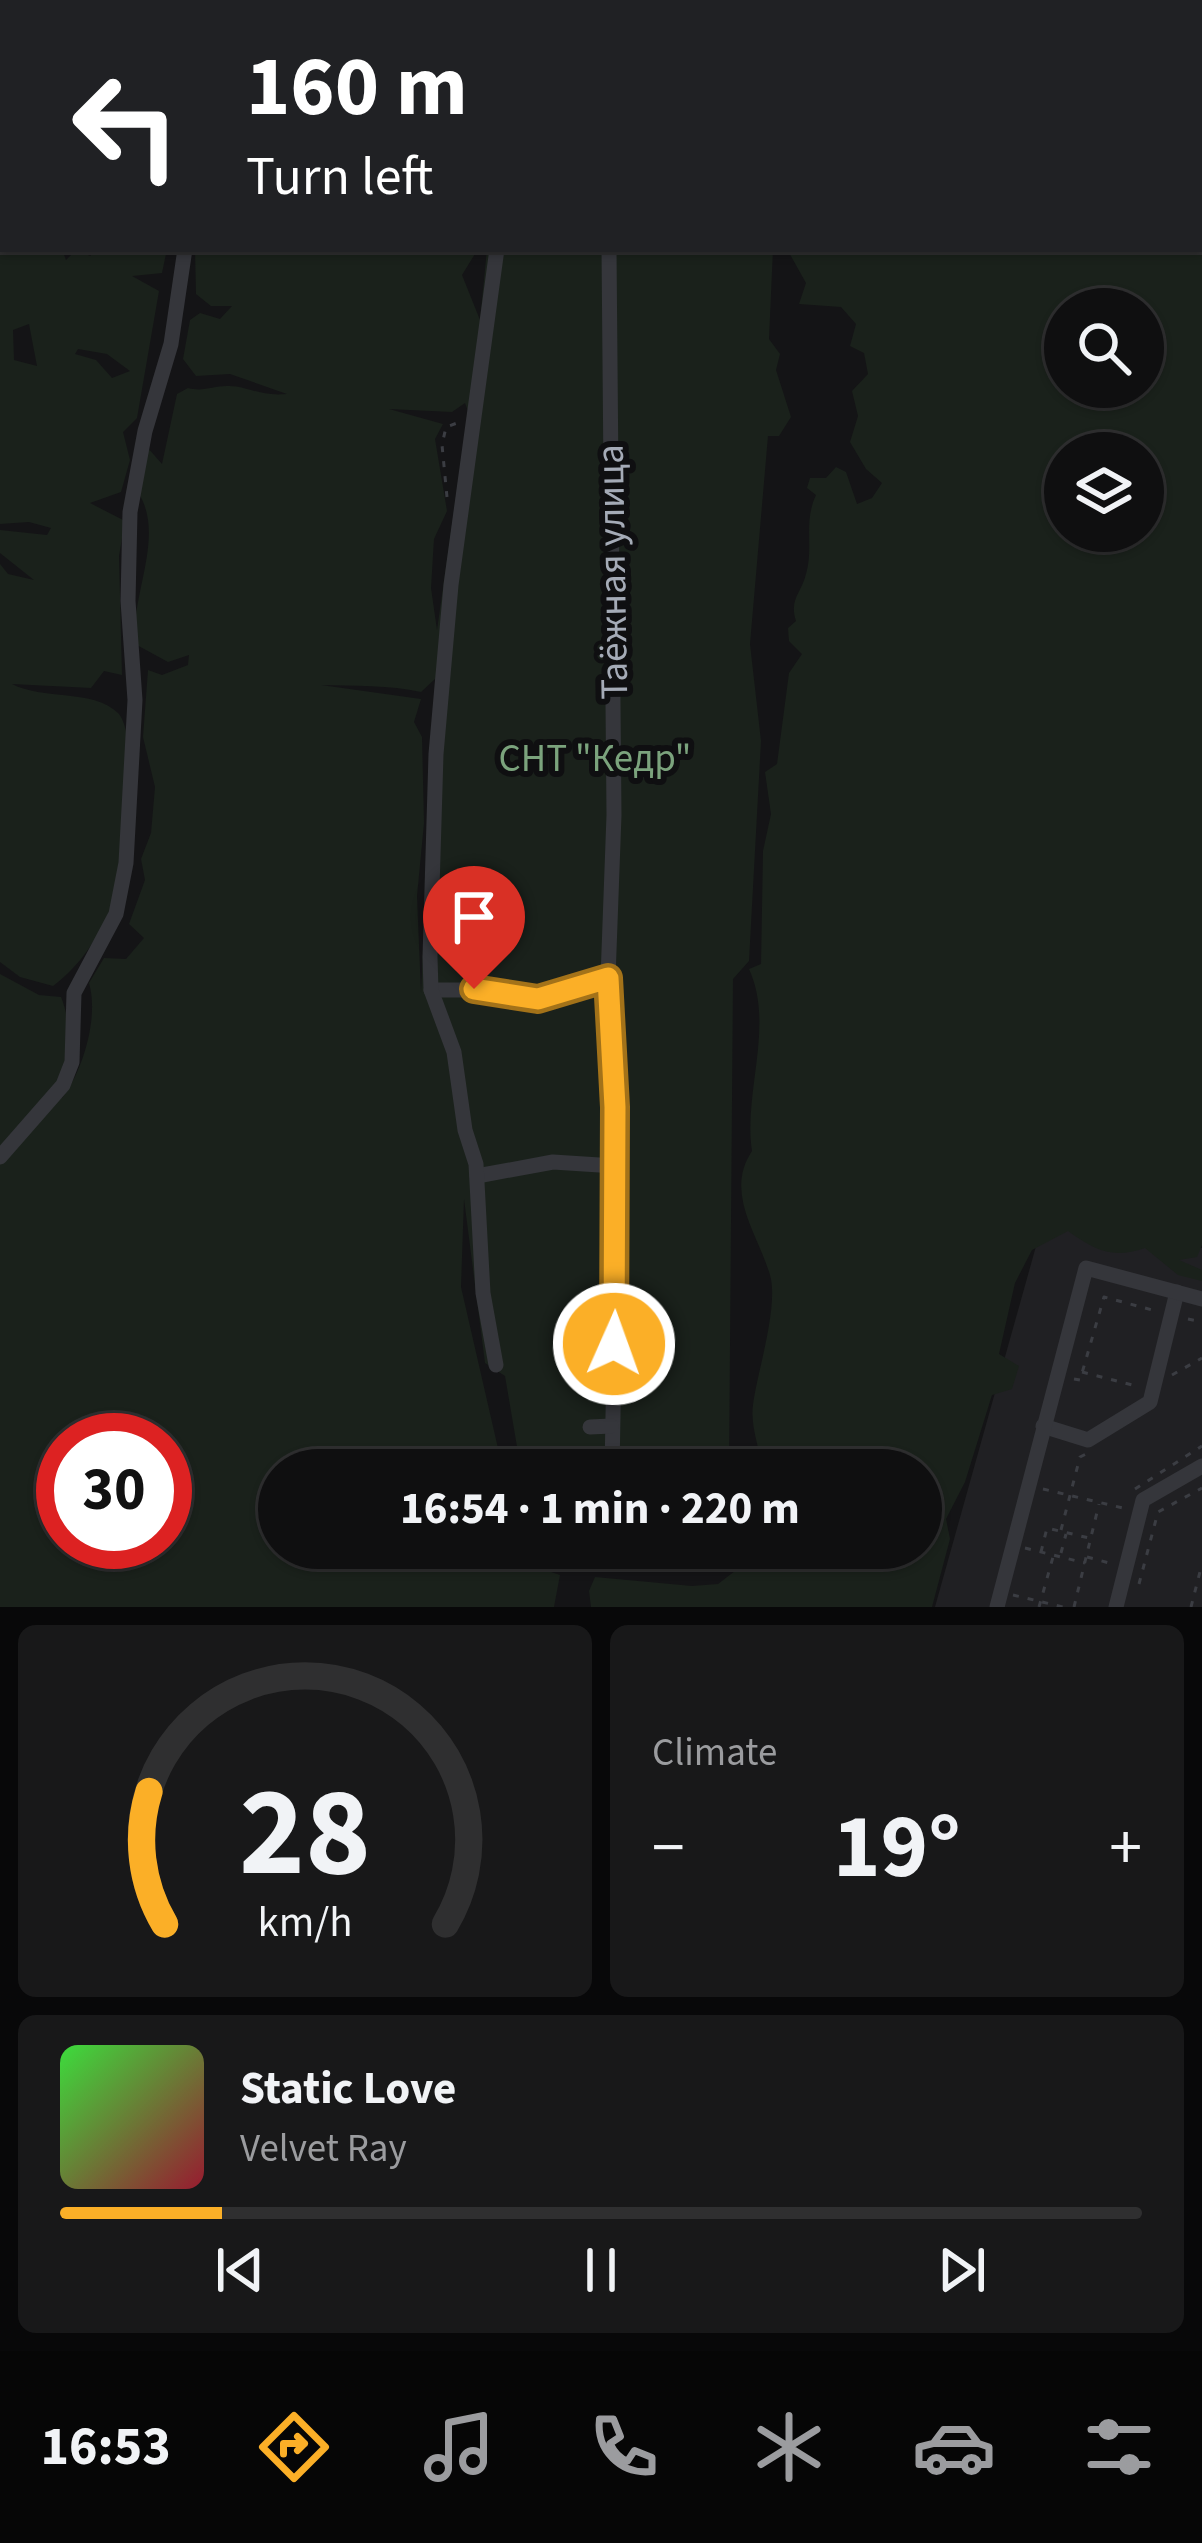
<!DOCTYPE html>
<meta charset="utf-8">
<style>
body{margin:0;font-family:"Source Sans 3",sans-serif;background:#181819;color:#f1f3f6;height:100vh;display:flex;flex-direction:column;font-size:45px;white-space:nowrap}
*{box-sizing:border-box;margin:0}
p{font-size:39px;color:#9b9c9f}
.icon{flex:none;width:66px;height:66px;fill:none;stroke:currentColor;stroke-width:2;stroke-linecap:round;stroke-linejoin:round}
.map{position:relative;height:1607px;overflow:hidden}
.drawer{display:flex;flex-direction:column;gap:18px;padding:18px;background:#080809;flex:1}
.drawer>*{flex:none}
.banner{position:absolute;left:0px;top:0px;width:1203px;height:252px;box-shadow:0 3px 9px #0004,0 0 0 3px #2f2f30;background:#202124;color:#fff;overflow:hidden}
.buttons{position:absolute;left:1044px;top:288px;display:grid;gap:24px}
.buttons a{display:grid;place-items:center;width:120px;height:120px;border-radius:50%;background:#0f0f10;box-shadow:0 3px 9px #0004,0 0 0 3px #2f2f30;font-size:60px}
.speed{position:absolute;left:36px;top:1413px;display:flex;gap:24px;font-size:60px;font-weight:700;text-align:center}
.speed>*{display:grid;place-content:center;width:156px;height:156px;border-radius:50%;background:#0f0f10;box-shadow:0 3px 9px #0004,0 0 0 3px #2f2f30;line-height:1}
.speed .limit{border:18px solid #d22;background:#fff;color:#111}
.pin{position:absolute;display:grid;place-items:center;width:102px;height:102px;color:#fff;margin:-123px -51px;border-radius:50% 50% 50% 0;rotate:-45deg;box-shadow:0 0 12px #0007}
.pin .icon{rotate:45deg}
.me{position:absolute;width:132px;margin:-66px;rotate:2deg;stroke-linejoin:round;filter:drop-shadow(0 0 9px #0008)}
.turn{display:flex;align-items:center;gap:42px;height:252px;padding:0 48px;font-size:54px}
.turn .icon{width:156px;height:156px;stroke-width:2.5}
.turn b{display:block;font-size:84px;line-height:102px}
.big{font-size:90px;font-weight:700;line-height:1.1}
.drawer .card{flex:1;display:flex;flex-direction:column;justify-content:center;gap:18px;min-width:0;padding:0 42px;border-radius:18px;background:#181819}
.drawer .dial{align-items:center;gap:0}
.dial svg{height:312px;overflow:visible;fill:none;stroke:#2f2f30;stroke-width:7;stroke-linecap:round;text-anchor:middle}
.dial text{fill:#f1f3f6;stroke:none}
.song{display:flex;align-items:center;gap:36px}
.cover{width:144px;height:144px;border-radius:18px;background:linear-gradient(135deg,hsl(120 70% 55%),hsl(350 70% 35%))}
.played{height:12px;border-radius:6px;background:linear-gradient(90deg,#fbaf27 15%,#2f2f30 15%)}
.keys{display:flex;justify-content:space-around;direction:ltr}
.heat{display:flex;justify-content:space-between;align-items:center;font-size:66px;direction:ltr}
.drawer .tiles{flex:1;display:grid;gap:18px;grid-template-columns:1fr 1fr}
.card:last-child{grid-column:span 2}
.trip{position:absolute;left:258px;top:1449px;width:684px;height:120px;border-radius:60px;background:#0f0f10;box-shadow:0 3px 9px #0004,0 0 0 3px #2f2f30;font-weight:700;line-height:120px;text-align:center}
.dock{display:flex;height:192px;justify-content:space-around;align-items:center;background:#060606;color:#9b9c9f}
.dock .icon{width:84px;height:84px}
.dock .on{color:#fbaf27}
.dock b{font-size:54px;color:#f1f3f6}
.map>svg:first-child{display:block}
.built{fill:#202023}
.green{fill:#1a211b;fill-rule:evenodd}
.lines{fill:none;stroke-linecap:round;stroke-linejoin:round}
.path{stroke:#3b3d43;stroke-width:3;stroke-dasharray:6 9;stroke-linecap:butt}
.minor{stroke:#35363b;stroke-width:15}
.route-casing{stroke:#a37219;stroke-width:30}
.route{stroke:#fbaf27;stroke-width:21}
.labels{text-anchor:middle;stroke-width:12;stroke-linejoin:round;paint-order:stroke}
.street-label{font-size:39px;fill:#a5abb7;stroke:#0f0f11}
.park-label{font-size:39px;fill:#7ba37d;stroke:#0f0f11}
</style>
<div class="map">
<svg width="1202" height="1607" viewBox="0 0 1202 1607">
<rect width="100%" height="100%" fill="#141416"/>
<!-- built -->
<path class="built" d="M1047 1207 1202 1248V1607H935Z"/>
<!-- green -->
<g class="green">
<path d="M0 0H99L3 3V249H62L66 260 75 251 91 256 86 249H167L162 273 132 276 159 291 137 418 123 432 130 460 121 492 90 503 125 521 119 556 122 675 104 671 91 688 12 684C42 700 94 689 118 713 141 737 125 872 112 904 101 935 79 967 53 986L20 977 0 962V564L8 574 34 580 0 553V530L47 535 51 528 29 522 0 524ZM29 324 37 366 14 360 13 330ZM78 349 107 354 130 371 112 378 96 360 75 354Z"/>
<path d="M252 0H823V3H253Z"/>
<path d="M842 0H1202V1245L1197 1257 1179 1260 1202 1270V1281L1178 1275 1145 1248C1113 1259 1096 1251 1068 1231L1032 1250 1015 1283 999 1354 1019 1366 1012 1389 992 1395 965 1482 946 1519 950 1539 932 1607H591L589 1591 595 1577 692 1586 718 1584 744 1564V1548H921V1470H763C760 1450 750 1426 753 1405 757 1373 779 1306 770 1275 758 1234 724 1193 752 1151 743 1092 775 1026 749 969L761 964 763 851 771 814 765 772 777 764 789 673 802 654 789 641 788 628 796 621C789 599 801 594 806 574 814 547 803 523 816 495L807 488 810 478H826L836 467 846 472 857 504 872 498 882 483 866 469 850 442 858 416 852 391 868 374 864 353 850 346 856 324 841 307 799 304 806 283 787 249H1200V3ZM1065 309H1143V387H1065ZM1065 453H1143V531H1065Z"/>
<path d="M195 249H478L462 275 480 320 487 249H773L769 339 780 354 776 370 791 417 779 436H768L750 644 761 741 749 961 733 979 729 1470H521L505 1376 485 1363 464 1199 461 1287 503 1470H279V1548H511L516 1560 560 1575 554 1607H0V1164L16 1150 17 1134 0 1151V974L39 995 61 997C74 1028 68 1068 54 1098H62C83 1071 99 1017 89 983L104 958 126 959 144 938 129 924 145 880 141 859 151 833 155 787 143 737 148 670 162 675 188 665 189 655 168 662 135 644C130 595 167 534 137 491L147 447 162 464 177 394 188 388C204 392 212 386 227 386 246 385 259 397 287 394L230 374 196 376 183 359 190 320 200 313 220 319 232 306H211L196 294ZM465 403 468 411 437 630 431 588 434 539 447 511 435 439 443 424 389 409 452 412ZM435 679 421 993 417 896 424 823 422 737 414 722 421 699 321 685C353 686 390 685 421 692ZM63 1440H165V1542H63Z"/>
<path d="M543 1548H728V1557L608 1556Z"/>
</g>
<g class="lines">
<!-- path -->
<g class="path">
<path d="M447 497 442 445 446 427 460 422"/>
<path d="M1188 1319 1202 1322"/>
<path d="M1082 1372 1140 1387"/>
<path d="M1172 1375 1202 1358"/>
<path d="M1074 1379 1080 1380 1104 1297 1156 1311"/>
<path d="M1043 1489 1127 1509"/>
<path d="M1135 1489 1202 1446"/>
<path d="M1061 1530 1080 1457 1086 1454"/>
<path d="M1025 1548 1085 1563"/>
<path d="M1041 1552 1047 1528 1089 1538"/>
<path d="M1061 1553 1066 1534"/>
<path d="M1087 1557 1113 1564"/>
<path d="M1139 1584 1158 1512 1202 1488"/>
<path d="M1013 1595 1063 1607"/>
<path d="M1039 1607 1053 1557"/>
<path d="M1074 1607 1099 1504"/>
<path d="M1191 1607 1202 1564"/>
</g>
<!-- minor -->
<g class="minor">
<path d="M236 3V0"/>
<path d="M527 3V0"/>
<path d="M630 3V0"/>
<path d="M609 249 614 815 608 978 616 1253 612 1470"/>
<path d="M431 990H500L538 999 608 978"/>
<path d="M0 1157 63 1085 72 1062 74 993 116 914 126 863 135 700 128 601 130 512 145 431 171 344 185 249"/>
<path d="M477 1176 553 1162 615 1166"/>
<path d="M496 1365 483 1293 476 1164 465 1130 454 1052 431 990 430 957 436 754 451 585 497 249"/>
<path d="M1043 1426 1088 1440 1150 1402 1177 1292"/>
<path d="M590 1427 611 1426"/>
<path d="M997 1607 1086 1268 1202 1299"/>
<path d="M1116 1607 1143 1500 1202 1466"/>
</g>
</g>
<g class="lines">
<!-- route casing -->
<g class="route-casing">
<path id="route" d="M474 989 538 999 608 978 615 1107 614 1344"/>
</g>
<!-- route -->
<use href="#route" class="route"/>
</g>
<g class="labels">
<!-- street labels -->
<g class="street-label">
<text transform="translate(611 572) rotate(-91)" y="14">Таёжная улица</text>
</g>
<!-- park labels -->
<g class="park-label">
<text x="595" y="771">СНТ "Кедр"</text>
</g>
</g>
</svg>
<div class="buttons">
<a><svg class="icon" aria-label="search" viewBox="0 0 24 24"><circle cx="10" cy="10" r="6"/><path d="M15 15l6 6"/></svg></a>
<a><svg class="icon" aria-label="layers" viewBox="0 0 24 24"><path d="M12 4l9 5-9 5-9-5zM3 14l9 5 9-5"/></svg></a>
</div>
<div class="speed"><div class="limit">30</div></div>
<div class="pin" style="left:474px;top:989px;background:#d93025"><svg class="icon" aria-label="arrive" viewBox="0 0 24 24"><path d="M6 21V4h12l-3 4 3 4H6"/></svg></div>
<svg class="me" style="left:614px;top:1344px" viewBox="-20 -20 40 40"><circle r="17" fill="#fbaf27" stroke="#fff" stroke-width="3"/><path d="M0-11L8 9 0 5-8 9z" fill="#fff"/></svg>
<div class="trip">16:54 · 1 min · 220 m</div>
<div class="banner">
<div class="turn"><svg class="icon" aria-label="left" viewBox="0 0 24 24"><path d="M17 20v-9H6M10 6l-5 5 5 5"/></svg><div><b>160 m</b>Turn left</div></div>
</div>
</div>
<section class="drawer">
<div class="tiles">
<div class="card dial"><svg viewBox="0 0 100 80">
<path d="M14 69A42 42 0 1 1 86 69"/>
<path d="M14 69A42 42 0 0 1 10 35" stroke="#fbaf27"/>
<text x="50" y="56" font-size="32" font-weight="700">28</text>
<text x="50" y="72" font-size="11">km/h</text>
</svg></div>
<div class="card"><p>Climate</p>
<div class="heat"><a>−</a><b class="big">19°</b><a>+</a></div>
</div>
<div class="card">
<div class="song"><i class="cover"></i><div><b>Static Love</b><p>Velvet Ray</p></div></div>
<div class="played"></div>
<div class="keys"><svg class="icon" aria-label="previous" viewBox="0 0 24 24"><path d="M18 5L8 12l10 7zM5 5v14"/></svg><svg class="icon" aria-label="pause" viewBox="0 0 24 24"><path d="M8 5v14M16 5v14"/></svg><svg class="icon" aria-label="next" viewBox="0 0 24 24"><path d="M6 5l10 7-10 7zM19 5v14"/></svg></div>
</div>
</div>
</section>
<nav class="dock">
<b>16:53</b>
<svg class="icon on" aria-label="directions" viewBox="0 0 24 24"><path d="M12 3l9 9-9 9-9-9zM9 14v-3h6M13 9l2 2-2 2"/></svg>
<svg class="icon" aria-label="music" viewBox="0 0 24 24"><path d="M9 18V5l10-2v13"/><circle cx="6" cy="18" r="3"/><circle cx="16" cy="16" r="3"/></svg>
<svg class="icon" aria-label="phone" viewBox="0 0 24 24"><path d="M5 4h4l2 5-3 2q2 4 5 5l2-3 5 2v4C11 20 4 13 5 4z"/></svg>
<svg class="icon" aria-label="climate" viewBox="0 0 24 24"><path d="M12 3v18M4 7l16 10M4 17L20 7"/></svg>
<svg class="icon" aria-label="car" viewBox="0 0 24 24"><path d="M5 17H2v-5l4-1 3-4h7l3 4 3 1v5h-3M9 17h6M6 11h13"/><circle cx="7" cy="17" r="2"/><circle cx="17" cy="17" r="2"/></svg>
<svg class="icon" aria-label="filters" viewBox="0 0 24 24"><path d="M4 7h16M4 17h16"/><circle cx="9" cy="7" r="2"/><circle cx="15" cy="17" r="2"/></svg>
</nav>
